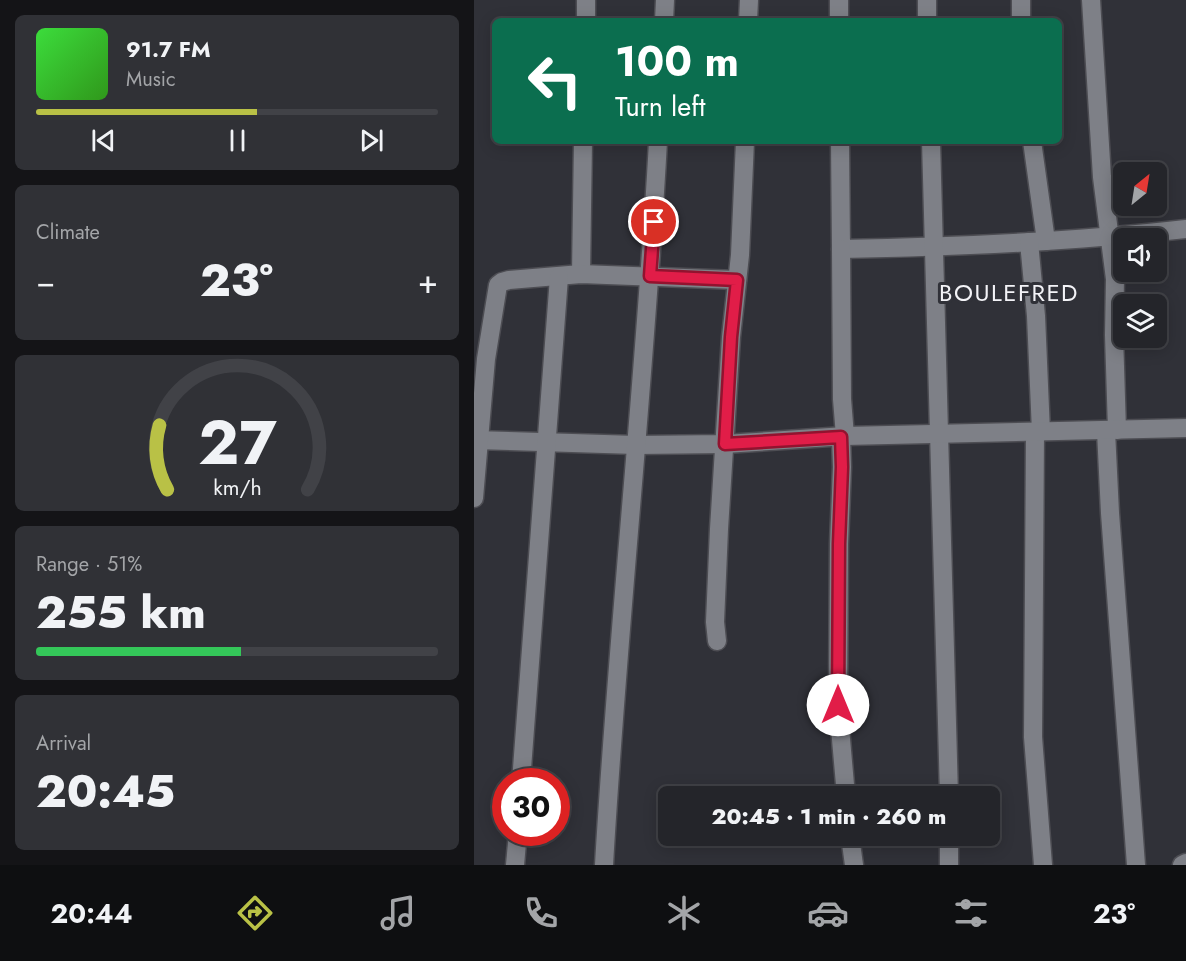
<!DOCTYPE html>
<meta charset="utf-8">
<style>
body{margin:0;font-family:Jost,sans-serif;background:#303136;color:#f1f3f6;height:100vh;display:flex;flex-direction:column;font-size:22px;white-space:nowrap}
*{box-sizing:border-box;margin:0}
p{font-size:20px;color:#a3a5a8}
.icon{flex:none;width:33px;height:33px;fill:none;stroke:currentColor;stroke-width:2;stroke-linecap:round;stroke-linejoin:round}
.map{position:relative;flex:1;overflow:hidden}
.drawer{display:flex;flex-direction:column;gap:15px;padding:15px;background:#141417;width:474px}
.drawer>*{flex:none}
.top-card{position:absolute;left:18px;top:18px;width:570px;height:126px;border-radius:9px;box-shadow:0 3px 15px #0003,0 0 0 2px #414247;background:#0b6e4f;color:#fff;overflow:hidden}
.needle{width:39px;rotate:30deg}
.tools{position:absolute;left:639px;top:162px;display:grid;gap:12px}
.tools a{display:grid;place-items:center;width:54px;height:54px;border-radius:9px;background:#24252a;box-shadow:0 3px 15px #0003,0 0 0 2px #414247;font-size:30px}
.speed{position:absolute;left:18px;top:768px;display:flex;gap:12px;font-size:30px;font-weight:700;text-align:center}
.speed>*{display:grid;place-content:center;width:78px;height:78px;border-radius:50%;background:#24252a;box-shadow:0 3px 15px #0003,0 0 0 2px #414247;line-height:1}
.speed .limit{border:9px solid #d22;background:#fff;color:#111}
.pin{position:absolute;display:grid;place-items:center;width:51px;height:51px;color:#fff;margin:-26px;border:3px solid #fff;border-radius:50%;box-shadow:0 2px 6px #0007}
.me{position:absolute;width:66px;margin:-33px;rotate:0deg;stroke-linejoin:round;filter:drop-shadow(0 0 4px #0008)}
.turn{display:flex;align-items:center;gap:21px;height:126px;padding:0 24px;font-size:27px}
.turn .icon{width:78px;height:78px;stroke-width:2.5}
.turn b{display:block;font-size:42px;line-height:51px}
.big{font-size:45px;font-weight:800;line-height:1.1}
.drawer .tile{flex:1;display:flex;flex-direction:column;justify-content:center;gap:9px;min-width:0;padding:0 21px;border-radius:9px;background:#303136}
.drawer .dial{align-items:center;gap:0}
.dial svg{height:156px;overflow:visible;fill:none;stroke:#414247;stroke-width:7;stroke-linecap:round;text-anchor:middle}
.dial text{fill:#f1f3f6;stroke:none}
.song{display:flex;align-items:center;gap:18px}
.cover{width:72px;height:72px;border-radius:9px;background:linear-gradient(135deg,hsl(120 70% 55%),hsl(110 70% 35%))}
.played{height:6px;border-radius:3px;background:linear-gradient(90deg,#b9c146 55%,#414247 55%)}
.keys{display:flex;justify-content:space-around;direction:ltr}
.heat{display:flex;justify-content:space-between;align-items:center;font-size:33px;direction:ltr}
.charge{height:9px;border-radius:4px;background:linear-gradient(90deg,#34c759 51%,#414247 0)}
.trip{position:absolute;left:184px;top:786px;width:342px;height:60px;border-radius:9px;background:#24252a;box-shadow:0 3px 15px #0003,0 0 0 2px #414247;font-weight:800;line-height:60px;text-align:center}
.tabs{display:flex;height:96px;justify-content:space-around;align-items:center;background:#0e0f11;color:#a3a5a8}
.tabs .icon{width:42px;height:42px}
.tabs .active{color:#b9c146}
.tabs b{font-size:27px;color:#f1f3f6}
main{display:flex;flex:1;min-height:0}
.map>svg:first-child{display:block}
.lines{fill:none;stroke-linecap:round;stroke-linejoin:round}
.street-casing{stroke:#4d4d53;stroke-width:21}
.street{stroke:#7e8087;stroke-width:18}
.route-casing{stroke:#92132f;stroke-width:15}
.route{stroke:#e11d48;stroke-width:10}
.labels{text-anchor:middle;stroke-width:6;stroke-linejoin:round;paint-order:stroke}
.quarter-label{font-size:24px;letter-spacing:1.5px;fill:#f3f3f7;stroke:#303138}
</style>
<main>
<section class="drawer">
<div class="tile">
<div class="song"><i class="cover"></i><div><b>91.7 FM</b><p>Music</p></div></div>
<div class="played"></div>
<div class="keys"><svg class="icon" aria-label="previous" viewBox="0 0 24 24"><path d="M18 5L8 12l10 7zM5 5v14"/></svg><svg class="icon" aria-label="pause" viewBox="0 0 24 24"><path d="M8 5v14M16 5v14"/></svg><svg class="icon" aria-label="next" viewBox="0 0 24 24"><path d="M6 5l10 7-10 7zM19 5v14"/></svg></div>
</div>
<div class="tile"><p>Climate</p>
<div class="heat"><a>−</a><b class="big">23°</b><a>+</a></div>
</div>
<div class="tile dial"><svg viewBox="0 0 100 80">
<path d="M14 69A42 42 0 1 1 86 69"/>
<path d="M14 69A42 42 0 0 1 10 36" stroke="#b9c146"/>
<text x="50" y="56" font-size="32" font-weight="700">27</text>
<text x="50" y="72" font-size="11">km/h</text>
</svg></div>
<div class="tile"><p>Range · 51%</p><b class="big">255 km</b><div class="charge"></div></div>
<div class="tile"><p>Arrival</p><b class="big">20:45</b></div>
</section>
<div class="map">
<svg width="712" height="865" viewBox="0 0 712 865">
<rect width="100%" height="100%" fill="#303138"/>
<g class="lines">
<!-- street casing -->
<g class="street-casing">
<g id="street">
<path d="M365 0V21"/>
<path d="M453 0V21"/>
<path d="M547 0V21"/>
<path d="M617 0 628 177 641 279 640 335 643 430"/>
<path d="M112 21V0"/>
<path d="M190 21 191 0"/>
<path d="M274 21 275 0"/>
<path d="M366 141 367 249C482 247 597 242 712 229"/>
<path d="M457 141 475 796"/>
<path d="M558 141 572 241"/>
<path d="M555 242 562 316 567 432"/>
<path d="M367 249 368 399 371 436"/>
<path d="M107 274 109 141"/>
<path d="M632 431 636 513 662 865"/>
<path d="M561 432 559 737 569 865"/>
<path d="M367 437 368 467 365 544 364 705 372 796"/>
<path d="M0 440 162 445 251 444 371 436 712 428"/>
<path d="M0 498 12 359 24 285 28 282 35 280 107 274 263 280"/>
<path d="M243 641 241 622 245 529 257 337 266 255 271 141"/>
<path d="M47 782 85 277"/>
<path d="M376 836 380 865"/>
<path d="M41 865 44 832"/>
<path d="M130 865C144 623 171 383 184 141"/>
<path d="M475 865V836"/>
<path d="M708 865 712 863"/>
</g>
</g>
<!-- street -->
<use href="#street" class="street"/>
</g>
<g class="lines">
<!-- route casing -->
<g class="route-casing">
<path id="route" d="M180 222 176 276 263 280 257 337 251 444 367 437 368 467 365 544 364 705"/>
</g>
<!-- route -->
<use href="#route" class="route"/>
</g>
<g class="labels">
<!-- quarter labels -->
<g class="quarter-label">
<text x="535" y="301">BOULEFRED</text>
</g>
</g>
</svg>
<div class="tools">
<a><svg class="needle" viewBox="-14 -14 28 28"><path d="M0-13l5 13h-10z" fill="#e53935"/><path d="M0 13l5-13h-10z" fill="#a3a5a8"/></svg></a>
<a><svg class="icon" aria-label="sound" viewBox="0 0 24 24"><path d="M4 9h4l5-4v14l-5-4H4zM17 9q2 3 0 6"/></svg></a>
<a><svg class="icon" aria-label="layers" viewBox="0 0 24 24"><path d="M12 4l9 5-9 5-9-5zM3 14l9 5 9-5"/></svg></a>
</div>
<div class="speed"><div class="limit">30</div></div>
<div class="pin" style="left:180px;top:222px;background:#d93025"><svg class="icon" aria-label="arrive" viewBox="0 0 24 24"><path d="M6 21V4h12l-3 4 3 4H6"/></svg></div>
<svg class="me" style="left:364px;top:705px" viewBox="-20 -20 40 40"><circle r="19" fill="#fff"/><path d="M0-13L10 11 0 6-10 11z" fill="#e11d48"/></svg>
<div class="trip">20:45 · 1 min · 260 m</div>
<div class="top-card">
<div class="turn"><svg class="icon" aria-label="left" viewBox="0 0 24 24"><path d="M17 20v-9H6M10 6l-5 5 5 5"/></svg><div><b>100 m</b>Turn left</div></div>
</div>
</div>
</main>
<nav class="tabs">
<b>20:44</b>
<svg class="icon active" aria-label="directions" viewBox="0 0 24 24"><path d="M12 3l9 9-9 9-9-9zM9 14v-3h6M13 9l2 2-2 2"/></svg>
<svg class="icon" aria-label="music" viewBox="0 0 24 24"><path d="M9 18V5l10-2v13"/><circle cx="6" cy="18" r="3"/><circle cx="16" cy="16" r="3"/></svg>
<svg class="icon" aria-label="phone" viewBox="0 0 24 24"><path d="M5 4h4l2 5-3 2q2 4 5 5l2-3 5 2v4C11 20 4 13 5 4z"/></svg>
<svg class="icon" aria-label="climate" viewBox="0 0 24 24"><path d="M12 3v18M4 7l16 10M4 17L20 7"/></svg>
<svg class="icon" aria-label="car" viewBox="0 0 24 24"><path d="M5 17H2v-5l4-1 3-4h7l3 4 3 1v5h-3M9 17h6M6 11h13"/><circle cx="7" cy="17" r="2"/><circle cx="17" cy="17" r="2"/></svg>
<svg class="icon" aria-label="filters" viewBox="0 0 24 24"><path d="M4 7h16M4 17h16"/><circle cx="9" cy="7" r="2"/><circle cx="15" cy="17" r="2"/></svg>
<b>23°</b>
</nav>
